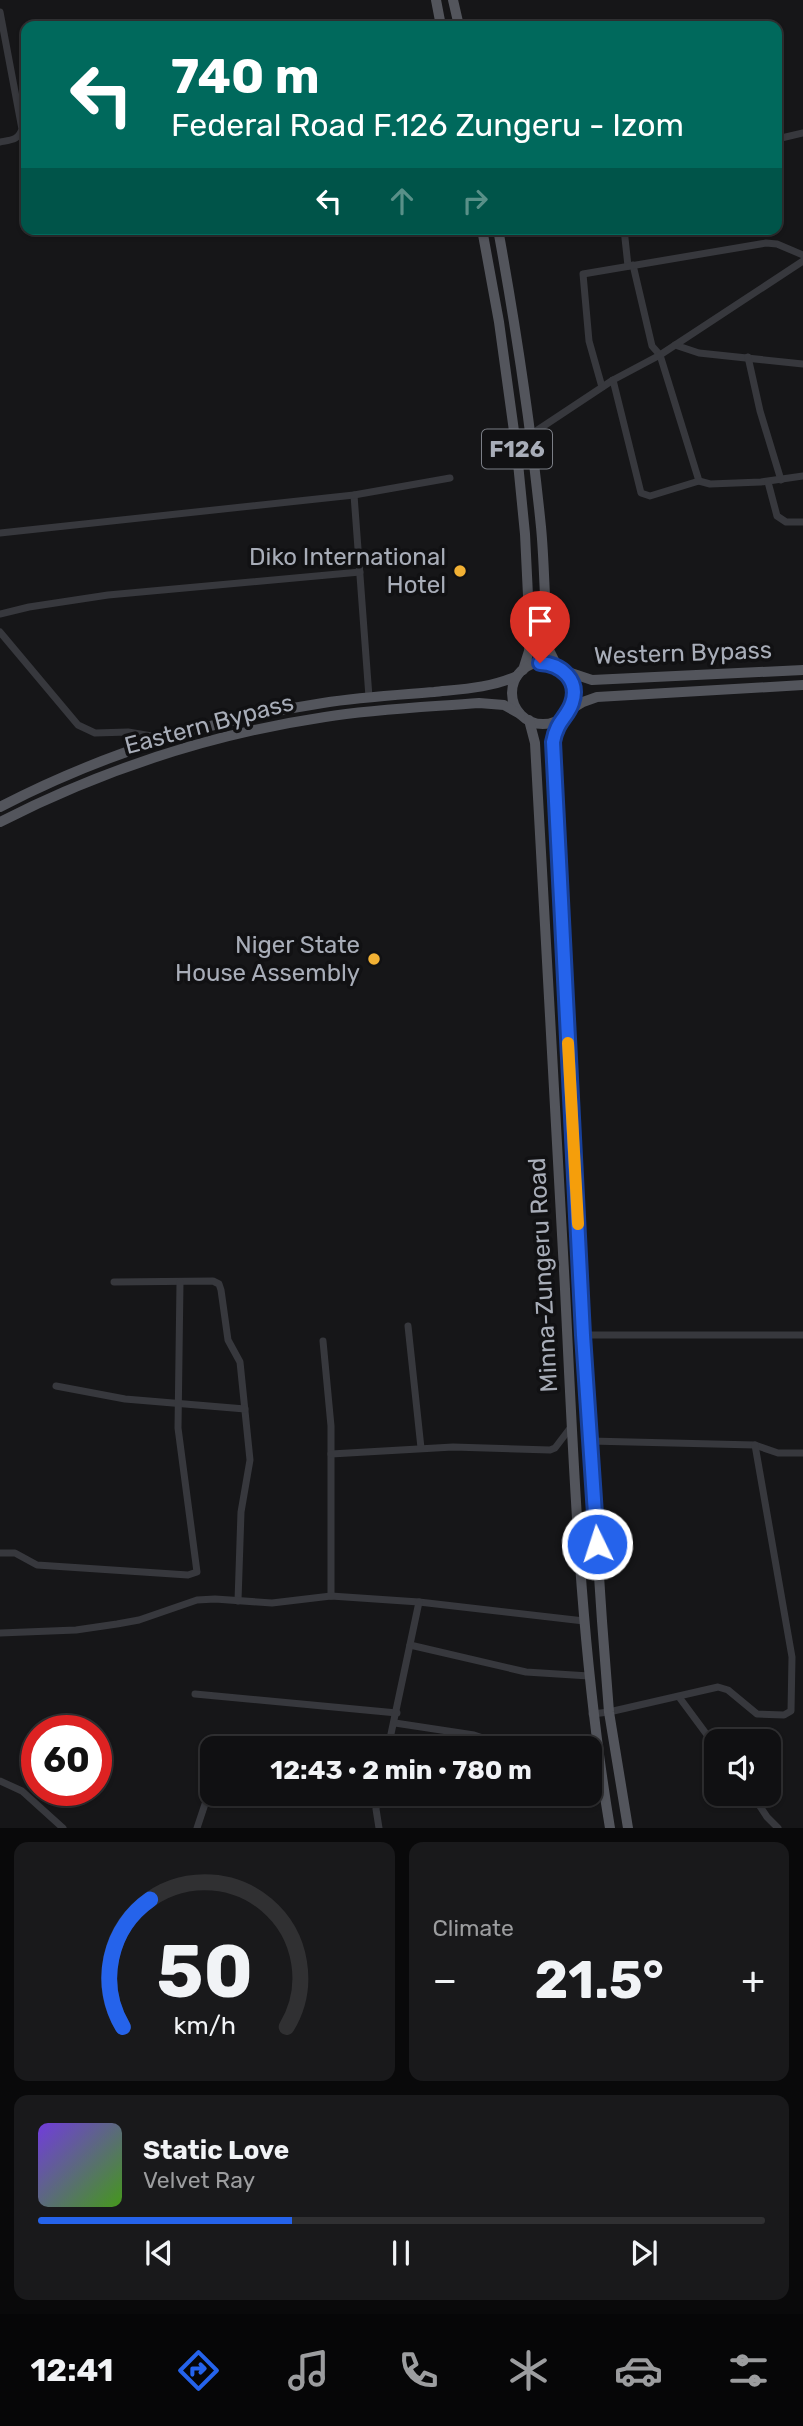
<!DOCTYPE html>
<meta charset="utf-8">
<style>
body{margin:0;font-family:Rubik,sans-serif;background:#19191b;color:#f1f3f6;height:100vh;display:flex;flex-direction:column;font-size:26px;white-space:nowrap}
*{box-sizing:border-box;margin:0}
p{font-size:23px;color:#9c9d9f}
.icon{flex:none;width:38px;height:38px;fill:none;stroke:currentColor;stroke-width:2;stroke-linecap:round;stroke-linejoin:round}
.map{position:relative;height:1828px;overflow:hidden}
.details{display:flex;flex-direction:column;gap:14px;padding:14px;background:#09090a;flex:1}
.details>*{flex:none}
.banner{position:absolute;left:21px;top:21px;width:761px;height:214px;border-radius:14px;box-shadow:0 2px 5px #0004,0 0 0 2px #303032;background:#00695c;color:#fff;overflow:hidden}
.fabs{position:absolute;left:704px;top:1729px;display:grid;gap:14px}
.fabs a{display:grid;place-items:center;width:77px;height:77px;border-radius:14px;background:#101012;box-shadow:0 2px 5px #0004,0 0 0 2px #303032;font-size:35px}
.speed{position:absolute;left:21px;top:1715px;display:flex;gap:14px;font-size:35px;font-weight:700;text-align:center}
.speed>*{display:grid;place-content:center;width:91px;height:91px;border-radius:50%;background:#101012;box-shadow:0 2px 5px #0004,0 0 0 2px #303032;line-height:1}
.speed .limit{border:10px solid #d22;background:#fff;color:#111}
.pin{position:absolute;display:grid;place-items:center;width:60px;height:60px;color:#fff;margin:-72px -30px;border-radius:50% 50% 50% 0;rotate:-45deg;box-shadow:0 0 7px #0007}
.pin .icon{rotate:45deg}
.me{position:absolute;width:77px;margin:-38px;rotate:356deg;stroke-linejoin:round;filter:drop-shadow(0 0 5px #0008)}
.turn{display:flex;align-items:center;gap:24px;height:147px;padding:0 35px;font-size:32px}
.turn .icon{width:91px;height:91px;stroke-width:2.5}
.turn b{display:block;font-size:49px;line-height:60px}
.lanes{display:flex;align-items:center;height:66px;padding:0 35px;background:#0003;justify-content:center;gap:35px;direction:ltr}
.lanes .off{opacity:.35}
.big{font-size:52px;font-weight:700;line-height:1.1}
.details .card{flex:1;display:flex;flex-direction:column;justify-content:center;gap:10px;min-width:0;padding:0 24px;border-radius:14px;background:#19191b}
.details .dial{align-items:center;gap:0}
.dial svg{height:182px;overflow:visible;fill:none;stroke:#303032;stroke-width:7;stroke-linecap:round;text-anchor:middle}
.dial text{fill:#f1f3f6;stroke:none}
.song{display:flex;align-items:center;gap:21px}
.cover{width:84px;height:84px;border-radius:10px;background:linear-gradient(135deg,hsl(260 70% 55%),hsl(100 70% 35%))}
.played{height:7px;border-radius:4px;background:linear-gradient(90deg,#2563eb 35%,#303032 35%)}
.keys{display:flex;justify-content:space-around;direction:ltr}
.heat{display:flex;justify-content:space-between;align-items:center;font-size:38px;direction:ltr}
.details .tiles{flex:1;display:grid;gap:14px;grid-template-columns:1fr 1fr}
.card:last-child{grid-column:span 2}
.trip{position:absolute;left:200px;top:1736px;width:402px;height:70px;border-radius:14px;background:#101012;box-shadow:0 2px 5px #0004,0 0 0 2px #303032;font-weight:700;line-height:70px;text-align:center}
.tab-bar{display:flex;height:112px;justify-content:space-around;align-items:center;background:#060607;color:#9c9d9f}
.tab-bar .icon{width:49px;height:49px}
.tab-bar .active{color:#2563eb}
.tab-bar b{font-size:32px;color:#f1f3f6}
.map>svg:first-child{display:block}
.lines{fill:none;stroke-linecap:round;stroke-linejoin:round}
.minor{stroke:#37383d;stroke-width:7}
.primary{stroke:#53555c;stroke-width:10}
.route-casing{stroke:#184099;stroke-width:18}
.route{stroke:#2563eb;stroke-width:12}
.slow{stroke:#f59e0b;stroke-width:12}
.poi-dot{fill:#f2b134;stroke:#111113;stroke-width:2.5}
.labels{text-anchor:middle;stroke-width:7;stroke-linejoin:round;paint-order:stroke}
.shield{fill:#111113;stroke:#7b7e86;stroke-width:2}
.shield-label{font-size:23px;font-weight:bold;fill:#a8adb8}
.poi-label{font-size:24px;fill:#a8adb8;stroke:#111113;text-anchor:end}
.street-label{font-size:24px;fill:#a8adb8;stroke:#111113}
</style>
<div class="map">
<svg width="803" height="1828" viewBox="0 0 803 1828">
<rect width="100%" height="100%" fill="#161618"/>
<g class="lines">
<!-- minor -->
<g class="minor">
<path d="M0 12 22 129C19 140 11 140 0 142"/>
<path d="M777 139 803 133"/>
<path d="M624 229 628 266"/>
<path d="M633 265 652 346 660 355 699 481"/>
<path d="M675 345 699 353 803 364"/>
<path d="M748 357 760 411 781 480"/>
<path d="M613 380 641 493 650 496 699 481 710 484 761 482 803 476"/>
<path d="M602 387 589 341 583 274 766 243 777 244 803 255"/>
<path d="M530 435 613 380 660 355 803 261"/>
<path d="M768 482 777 516 786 522H803"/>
<path d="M354 495 369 697"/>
<path d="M0 533 354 495 450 478"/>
<path d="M0 614 29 607 108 595 360 572"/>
<path d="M0 632 78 725 95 733 128 732 164 738"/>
<path d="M114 1282 213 1281 219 1284 221 1290 228 1340 240 1362 250 1460 241 1512 238 1601"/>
<path d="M408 1326 421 1448"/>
<path d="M583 1335H803"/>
<path d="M323 1341 331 1426V1596"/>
<path d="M56 1386 125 1399 245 1409"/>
<path d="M590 1441 755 1445 778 1453H803"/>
<path d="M331 1454 453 1447 550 1450 555 1448 571 1427"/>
<path d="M0 1553H15L37 1565 188 1575 197 1572 178 1428 180 1282"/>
<path d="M0 1633 76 1630 117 1624 139 1620 197 1600 215 1599 272 1603 331 1596 419 1602 584 1621"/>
<path d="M410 1645 526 1672 589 1676"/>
<path d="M195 1694 397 1713"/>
<path d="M679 1697 716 1747"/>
<path d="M592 1714 609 1712 718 1687 728 1690 757 1714 784 1715 791 1711 792 1657 755 1445"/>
<path d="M395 1723 474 1735 513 1748"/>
<path d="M388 1748 419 1602"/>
<path d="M0 1781 22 1791 63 1828"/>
<path d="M378 1794 376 1809 379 1828"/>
<path d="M752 1794 767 1817 778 1828"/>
<path d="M197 1828 212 1783"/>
</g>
<!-- primary -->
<g class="primary">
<path d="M436 0 441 26"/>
<path d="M453 0 459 26"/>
<path d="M482 229 499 322 517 453 525 534 530 637 529 651 523 670"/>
<path d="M498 229C516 328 531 427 541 527 545 568 544 609 549 650L557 666"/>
<circle cx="543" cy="693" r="31"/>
<path d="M565 671 592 680 803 670"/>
<path d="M568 711 583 702 597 697 803 685"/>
<path d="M561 719 555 730 553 742 583 1335 602 1621 609 1712 628 1828"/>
<path d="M529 720 535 743C546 925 556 1107 565 1289 574 1469 580 1649 610 1828"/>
<path d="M0 807C102 754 210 720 323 703 360 697 397 695 434 692 463 689 490 688 517 676"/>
<path d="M0 822C102 770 211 734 325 717 375 709 428 707 479 703L504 705 520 714"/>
</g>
</g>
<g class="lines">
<!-- route casing -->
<g class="route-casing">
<path id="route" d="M540 663C561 664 580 680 572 703 567 718 557 720 553 742L583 1335 597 1544"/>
</g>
<!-- route -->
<use href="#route" class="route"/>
<!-- slow -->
<path class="slow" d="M568 1043 578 1224"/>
</g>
<!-- markers -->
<g class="poi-dot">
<circle cx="460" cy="571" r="7"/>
<circle cx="374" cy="959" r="7"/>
</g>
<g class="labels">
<!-- shield labels -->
<rect class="shield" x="482" y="429.5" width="70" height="39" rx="5"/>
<g class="shield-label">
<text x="517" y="457">F126</text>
</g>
<!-- poi labels -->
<g class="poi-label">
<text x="446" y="565">Diko International<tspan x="446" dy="28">Hotel</tspan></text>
<text x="360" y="953">Niger State<tspan x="360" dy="28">House Assembly</tspan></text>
</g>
<!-- street labels -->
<g class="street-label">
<text transform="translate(683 653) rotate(-2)" y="8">Western Bypass</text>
<text transform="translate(209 724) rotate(-15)" y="8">Eastern Bypass</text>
<text transform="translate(543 1275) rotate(-93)" y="8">Minna-Zungeru Road</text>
</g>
</g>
</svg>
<div class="fabs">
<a><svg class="icon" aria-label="sound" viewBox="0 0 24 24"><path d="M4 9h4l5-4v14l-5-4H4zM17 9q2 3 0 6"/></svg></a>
</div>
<div class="speed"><div class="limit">60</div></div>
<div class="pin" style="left:540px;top:663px;background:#d93025"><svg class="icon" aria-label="arrive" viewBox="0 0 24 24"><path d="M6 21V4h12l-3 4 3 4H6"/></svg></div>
<svg class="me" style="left:597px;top:1544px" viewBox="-20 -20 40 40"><circle r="17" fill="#2563eb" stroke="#fff" stroke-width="3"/><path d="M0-11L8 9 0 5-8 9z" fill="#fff"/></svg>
<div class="trip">12:43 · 2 min · 780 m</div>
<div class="banner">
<div class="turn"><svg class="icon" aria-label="left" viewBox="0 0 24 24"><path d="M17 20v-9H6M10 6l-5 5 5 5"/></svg><div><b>740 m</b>Federal Road F.126 Zungeru - Izom</div></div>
<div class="lanes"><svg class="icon" aria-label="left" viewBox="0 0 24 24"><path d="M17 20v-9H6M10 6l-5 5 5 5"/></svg><svg class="icon off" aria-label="ahead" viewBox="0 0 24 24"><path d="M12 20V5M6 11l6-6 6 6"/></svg><svg class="icon off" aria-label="right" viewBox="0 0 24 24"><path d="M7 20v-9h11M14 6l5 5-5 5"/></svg></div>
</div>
</div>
<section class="details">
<div class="tiles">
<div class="card dial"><svg viewBox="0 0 100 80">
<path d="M14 69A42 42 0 1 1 86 69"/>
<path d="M14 69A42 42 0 0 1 26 13" stroke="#2563eb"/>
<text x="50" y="56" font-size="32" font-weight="700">50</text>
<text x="50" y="72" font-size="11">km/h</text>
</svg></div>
<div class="card"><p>Climate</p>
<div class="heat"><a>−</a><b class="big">21.5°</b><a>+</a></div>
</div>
<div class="card">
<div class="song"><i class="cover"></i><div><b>Static Love</b><p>Velvet Ray</p></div></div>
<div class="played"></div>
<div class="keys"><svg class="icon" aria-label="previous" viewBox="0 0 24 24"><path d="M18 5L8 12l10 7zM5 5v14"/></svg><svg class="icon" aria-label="pause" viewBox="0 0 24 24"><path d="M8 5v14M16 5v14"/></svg><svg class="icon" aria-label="next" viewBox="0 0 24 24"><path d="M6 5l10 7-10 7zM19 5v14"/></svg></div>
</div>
</div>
</section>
<nav class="tab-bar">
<b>12:41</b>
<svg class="icon active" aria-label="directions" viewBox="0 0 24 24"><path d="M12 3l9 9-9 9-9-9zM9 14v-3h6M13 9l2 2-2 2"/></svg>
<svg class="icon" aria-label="music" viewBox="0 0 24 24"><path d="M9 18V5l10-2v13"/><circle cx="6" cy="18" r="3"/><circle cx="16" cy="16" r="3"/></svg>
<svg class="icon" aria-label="phone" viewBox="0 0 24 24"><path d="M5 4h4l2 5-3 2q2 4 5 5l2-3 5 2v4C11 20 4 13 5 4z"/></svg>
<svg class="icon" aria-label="climate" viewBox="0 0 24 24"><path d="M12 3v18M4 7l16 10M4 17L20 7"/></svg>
<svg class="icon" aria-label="car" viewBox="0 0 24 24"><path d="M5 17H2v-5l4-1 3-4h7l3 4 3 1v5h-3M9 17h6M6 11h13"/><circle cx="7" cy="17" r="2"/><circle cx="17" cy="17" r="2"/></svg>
<svg class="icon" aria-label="filters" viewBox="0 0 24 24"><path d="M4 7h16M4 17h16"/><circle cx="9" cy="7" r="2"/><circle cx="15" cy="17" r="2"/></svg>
</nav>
